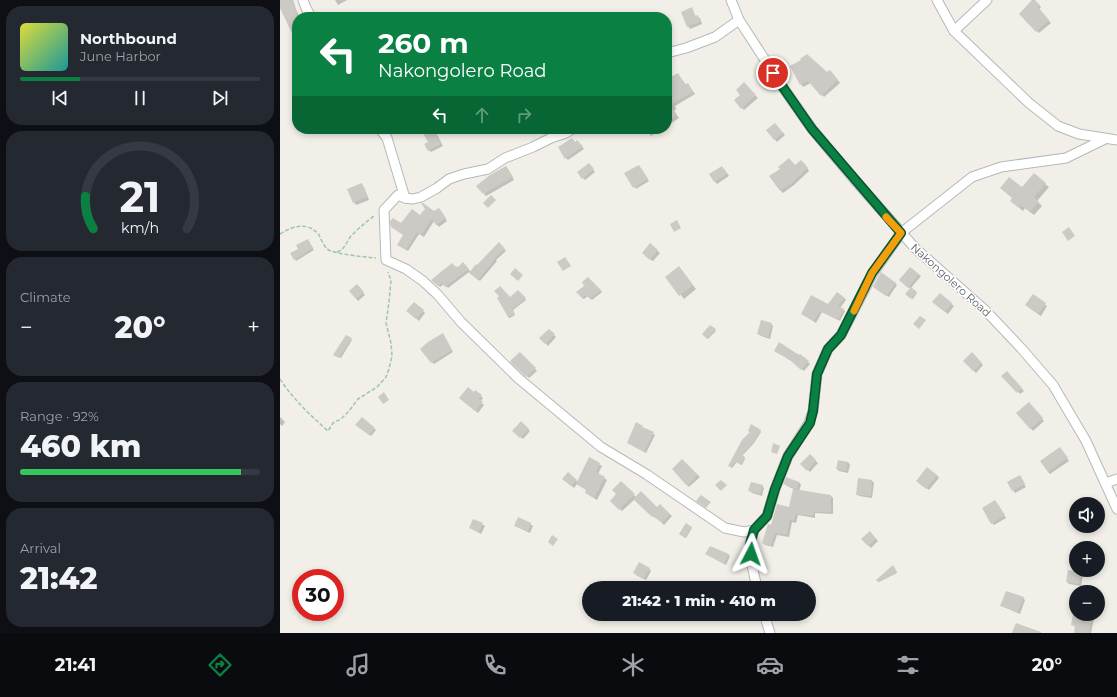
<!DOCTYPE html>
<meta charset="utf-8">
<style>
body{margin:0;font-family:Montserrat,sans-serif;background:#242831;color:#f1f3f6;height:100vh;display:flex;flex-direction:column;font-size:15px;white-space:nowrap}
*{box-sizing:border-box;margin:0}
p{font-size:13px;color:#9ea1a6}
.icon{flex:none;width:22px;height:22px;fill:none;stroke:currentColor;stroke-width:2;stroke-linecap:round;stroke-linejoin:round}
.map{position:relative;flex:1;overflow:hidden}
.details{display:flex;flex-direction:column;gap:6px;padding:6px;background:#0d0f14;width:280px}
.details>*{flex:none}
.banner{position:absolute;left:12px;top:12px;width:380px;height:122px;border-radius:16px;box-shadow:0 2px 6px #0003;background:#0b8043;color:#fff;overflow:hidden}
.buttons{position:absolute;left:789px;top:497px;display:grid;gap:8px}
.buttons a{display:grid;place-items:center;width:36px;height:36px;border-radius:50%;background:#171b24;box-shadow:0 2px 6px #0003;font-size:20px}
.speed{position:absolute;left:12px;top:569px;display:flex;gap:8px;font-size:20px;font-weight:700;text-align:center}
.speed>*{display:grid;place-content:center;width:52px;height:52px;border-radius:50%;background:#171b24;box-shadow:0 2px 6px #0003;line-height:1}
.speed .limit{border:6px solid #d22;background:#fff;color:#111}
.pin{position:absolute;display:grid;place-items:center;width:34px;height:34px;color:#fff;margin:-17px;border:2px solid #fff;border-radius:50%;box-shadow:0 1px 4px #0007}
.me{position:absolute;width:44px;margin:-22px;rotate:4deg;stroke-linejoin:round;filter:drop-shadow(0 0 3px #0008)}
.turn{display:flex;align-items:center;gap:14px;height:84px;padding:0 20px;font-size:18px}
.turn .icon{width:52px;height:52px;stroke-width:2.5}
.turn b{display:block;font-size:28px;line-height:34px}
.lanes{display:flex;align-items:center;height:38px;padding:0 20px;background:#0003;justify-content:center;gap:20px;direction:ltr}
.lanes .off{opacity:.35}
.big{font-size:30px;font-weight:800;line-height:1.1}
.details .widget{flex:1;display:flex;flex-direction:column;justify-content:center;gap:6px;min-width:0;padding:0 14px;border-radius:16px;background:#242831}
.details .dial{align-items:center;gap:0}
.dial svg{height:104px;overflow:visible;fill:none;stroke:#363941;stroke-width:7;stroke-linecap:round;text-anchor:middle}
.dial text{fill:#f1f3f6;stroke:none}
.song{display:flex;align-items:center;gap:12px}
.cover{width:48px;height:48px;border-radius:6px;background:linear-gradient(135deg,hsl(60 70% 55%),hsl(180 70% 35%))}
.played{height:4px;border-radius:2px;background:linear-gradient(90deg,#0b8043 25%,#363941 25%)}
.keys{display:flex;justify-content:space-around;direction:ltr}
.heat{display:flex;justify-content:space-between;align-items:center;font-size:22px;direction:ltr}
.charge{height:6px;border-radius:3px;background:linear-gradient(90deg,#34c759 92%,#363941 0)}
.trip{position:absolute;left:302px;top:581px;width:234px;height:40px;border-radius:20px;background:#171b24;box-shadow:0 2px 6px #0003;font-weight:800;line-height:40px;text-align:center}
.tab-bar{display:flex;height:64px;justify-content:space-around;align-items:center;background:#090b0e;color:#9ea1a6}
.tab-bar .icon{width:28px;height:28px}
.tab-bar .active{color:#0b8043}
.tab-bar b{font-size:18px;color:#f1f3f6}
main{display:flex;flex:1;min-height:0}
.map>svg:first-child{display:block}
.shadow{fill:#0003}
.building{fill:#cccac5}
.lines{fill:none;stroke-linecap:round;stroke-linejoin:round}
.minor-casing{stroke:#b5b8bc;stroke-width:11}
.path{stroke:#9cc7a9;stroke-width:1.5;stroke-dasharray:4 2;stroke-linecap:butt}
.minor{stroke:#fff;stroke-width:9}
.route-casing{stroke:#07532c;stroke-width:10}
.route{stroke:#0b8043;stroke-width:7}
.slow{stroke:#f59e0b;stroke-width:7}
.labels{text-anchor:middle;stroke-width:3;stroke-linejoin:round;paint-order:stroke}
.street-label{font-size:11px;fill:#5f6368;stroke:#fff}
</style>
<main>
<section class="details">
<div class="widget">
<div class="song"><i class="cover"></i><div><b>Northbound</b><p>June Harbor</p></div></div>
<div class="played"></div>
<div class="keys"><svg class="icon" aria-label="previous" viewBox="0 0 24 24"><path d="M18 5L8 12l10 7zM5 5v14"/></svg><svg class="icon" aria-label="pause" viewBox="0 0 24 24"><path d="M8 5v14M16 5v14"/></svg><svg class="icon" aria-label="next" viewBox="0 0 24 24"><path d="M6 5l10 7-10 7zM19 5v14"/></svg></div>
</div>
<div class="widget dial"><svg viewBox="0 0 100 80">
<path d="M14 69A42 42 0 1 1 86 69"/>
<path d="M14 69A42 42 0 0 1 8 44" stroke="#0b8043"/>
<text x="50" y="56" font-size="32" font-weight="700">21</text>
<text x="50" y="72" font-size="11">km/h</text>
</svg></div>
<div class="widget"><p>Climate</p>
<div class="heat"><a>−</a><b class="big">20°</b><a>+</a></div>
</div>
<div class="widget"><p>Range · 92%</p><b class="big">460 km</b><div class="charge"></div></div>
<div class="widget"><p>Arrival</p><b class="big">21:42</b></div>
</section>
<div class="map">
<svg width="837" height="633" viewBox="0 0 837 633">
<rect width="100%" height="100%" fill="#f1efe8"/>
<!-- shadow -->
<g class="shadow">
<path d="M0 0H13L17 12 20 17H17V39L0 8Z"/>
<path d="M55 0H67L58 5Z"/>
<path d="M754 0 761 7 759 10 771 23 759 33 741 14Z"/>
<path d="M412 9 416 17 420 18 422 24 410 29 408 26Z"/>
<path d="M511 67 552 73 560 83 544 97 531 83 523 87Z"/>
<path d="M398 74 406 85 408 84 415 94 395 106 396 109 394 111 399 118 387 126V80Z"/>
<path d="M464 84 478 98 464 110 455 100 462 95Z"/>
<path d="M497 126 505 135 497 142 487 130Z"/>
<path d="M142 129H154L163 146 151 152 149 150V143Z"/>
<path d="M354 129H363L358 133Z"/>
<path d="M365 129H382L371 136Z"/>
<path d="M297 141 304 149 288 160 286 158 295 143Z"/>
<path d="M524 163 529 171 514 185 503 193 500 190 515 166Z"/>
<path d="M311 167 315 172 305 180 303 178Z"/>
<path d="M361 168 369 181 356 189 346 173Z"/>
<path d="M228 169 234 180 206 196 204 194Z"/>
<path d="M444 169 449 176 437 184 430 175Z"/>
<path d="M765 184 769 187 757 201 762 206 754 215 745 208 743 211 735 204 742 189Z"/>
<path d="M81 185 84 187 89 200 76 205 74 202Z"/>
<path d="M161 211 167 221 159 227 154 221 144 237 139 234 128 251 120 246 124 235 121 224 140 216Z"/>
<path d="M29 242 34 250 16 261 15 259Z"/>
<path d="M219 244 226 251 216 260 217 261 200 281 189 272 168 288 164 284 160 287 153 280 176 268H179L183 264 191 272Z"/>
<path d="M371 245 380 253 373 261 365 256Z"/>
<path d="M402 271 416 289 404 299 386 277Z"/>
<path d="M638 274 641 276 631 288 637 293 633 299 626 294 631 289 622 282Z"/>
<path d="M308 278 322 292 312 300 308 296 304 299 302 298Z"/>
<path d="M615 283 617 285 609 297 596 289Z"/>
<path d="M77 286 85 295 78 301 70 291Z"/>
<path d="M238 291 246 300 233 310 235 315 230 318 228 317Z"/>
<path d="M660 295 674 306 668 314 656 305Z"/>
<path d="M753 295 767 306 761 316 748 307Z"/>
<path d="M564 298 566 300 560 308 565 311 560 321 542 312 536 323 522 314 548 306Z"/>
<path d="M128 311H143L145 313 139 321Z"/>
<path d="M491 324 493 326 490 339 481 336 478 334Z"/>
<path d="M430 326 436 331 428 339 423 334Z"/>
<path d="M269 330 276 337 268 346 261 338Z"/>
<path d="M66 336 72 340 61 358 55 355Z"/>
<path d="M164 336 173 352 154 364 152 362Z"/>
<path d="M495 351 520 355 530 364 524 371 513 362Z"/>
<path d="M240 353 257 371 249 378 231 362Z"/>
<path d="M692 354 703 365 696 373 684 361Z"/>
<path d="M727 372 744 391 740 394 723 376Z"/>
<path d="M196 391 203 398 200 402 204 405 198 413 182 400Z"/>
<path d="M749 403 764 421 753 431 738 413Z"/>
<path d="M0 417 5 422 2 426 0 424Z"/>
<path d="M82 418 96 430 91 436 78 426Z"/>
<path d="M241 423 250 431 243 439 233 431Z"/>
<path d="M357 424 375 435 366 453 348 443Z"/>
<path d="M480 431 481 432 474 443 462 456 465 459 462 465 457 462 452 468 449 465Z"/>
<path d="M782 451 789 461 770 474 768 472Z"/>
<path d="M530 456 538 463 530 472 522 464Z"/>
<path d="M309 459 322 466 318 474 327 480 317 500 306 493 307 490 297 484 294 488 286 481 288 474 298 482Z"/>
<path d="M402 460 420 477 409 487 394 469Z"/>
<path d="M568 462 570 465 568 473 559 471 557 469Z"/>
<path d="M657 475 659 478 649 490 639 483Z"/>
<path d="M741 479 746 487 735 493 728 483Z"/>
<path d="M592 481 594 483 592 498 579 496 577 494Z"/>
<path d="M519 482 521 485 519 491 551 496 553 498V514L535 513V518L518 515 516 523 512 522 509 537 497 535 493 547 485 545 483 543 491 526 510 508 514 489 507 486 505 484Z"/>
<path d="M341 483 356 497 377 508 380 505 392 516 384 525 376 517 375 518 355 499 342 511 331 501 337 494Z"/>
<path d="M482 486 484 488 482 496 472 493 470 491Z"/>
<path d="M717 503 726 518 714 525 712 523Z"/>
<path d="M194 520 205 526 201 534 190 528Z"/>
<path d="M250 524 253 526 250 533 235 526Z"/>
<path d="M406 524 412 528 406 538 400 534Z"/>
<path d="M590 532 598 541 591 548 582 539Z"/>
<path d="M427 554 448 555 450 556 446 565Z"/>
<path d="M614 567 617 573 599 582 598 580Z"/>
<path d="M369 569 371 571 366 580 356 575Z"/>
<path d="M788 571 801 573 803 575 801 586 789 584 787 582Z"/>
<path d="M743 598 745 600 740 614 724 607 721 605Z"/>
<path d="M794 613 796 614 812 616 814 618 811 633H795L796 627 792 625Z"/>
</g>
<!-- building -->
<g class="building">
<path d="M0 0H12L17 14V44L0 8Z"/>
<path d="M752 0H755L760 5 758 7 769 20 756 32 739 14Z"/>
<path d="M412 7 415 16 418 15 420 22 407 27 401 12Z"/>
<path d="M527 54 547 72 550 70 558 80 541 96 528 81 520 85 510 66 521 60 520 59Z"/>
<path d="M398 73 405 85 408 83 413 92 390 105 397 115 387 123V79Z"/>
<path d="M464 82 476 95 461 109 454 100 460 95 456 90Z"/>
<path d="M495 123 503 133 494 140 486 130Z"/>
<path d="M141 129H153L161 144 148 151 144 144 148 142Z"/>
<path d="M292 138 295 142 297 140 303 146 285 159 278 147Z"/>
<path d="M509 158 515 165 521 160 528 168 512 183 500 191 489 176 500 169 498 167Z"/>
<path d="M309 163 314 169 302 179 297 172Z"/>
<path d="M359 165 368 179 353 188 344 173Z"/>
<path d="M226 166 233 177 203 194 196 186 210 175Z"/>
<path d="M442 166 447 174 434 182 429 174Z"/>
<path d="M754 173 766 183 754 197 759 202 750 212 741 205 739 208 730 201 732 198 720 188 729 177 742 187Z"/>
<path d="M82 183 87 197 73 203 67 189Z"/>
<path d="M211 195 216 200 208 208 203 203Z"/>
<path d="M141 203H143L154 211 159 208 166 218 156 225 152 219 141 235 137 232 126 250 117 245 123 235 111 227 110 221 113 218 121 223 132 209 140 215 145 209Z"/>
<path d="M397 220 401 228 394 232 390 224Z"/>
<path d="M789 227 795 236 788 241 782 232Z"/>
<path d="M28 239 33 248 14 260 10 253 18 249 16 245Z"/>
<path d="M219 242 225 249 215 258H216L198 280 189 273 196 264 197 265Z"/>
<path d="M370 243 378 250 370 260 362 253Z"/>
<path d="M285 257 291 266 283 271 277 262Z"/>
<path d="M183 262 189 269 165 287 162 283 158 286 151 280 172 263 176 267 178 266V267Z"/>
<path d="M399 266 413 285 399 296 385 277Z"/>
<path d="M630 267 639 274 628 288 619 280Z"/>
<path d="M235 268 243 275 238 281 230 274Z"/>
<path d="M601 272 616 283 606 296 593 287Z"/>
<path d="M308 277 321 290 310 299 306 295 302 298 296 292 304 286 302 282Z"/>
<path d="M77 284 84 292 76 299 69 291Z"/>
<path d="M220 286 230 297 238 290 246 298 232 309 235 314 228 317 217 298 219 296 214 291Z"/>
<path d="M631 287 637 292 631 299 625 294Z"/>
<path d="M557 292 565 298 558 306 564 309 558 320 540 311 534 321 521 314 531 295 548 304Z"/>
<path d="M660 293 672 303 665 312 652 302Z"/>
<path d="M753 294 766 303 758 314 745 305Z"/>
<path d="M134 302 144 310 136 319 126 311Z"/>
<path d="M640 316 646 320 639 329 633 324Z"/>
<path d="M481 320 492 323 488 337 477 334Z"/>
<path d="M430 325 436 329 427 339 422 334Z"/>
<path d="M269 329 275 334 265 344 259 338Z"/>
<path d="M163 333 172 350 151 363 140 349 148 342Z"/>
<path d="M66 335 72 338 59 358 53 355Z"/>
<path d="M499 342 519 355 520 354 529 361 521 370 510 360 494 351Z"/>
<path d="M240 352 256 368 246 377 230 362 231 360Z"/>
<path d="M692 352 702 363 693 371 683 361Z"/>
<path d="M727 371 742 388 737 393 721 376Z"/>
<path d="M188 387 194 392 195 390 202 395 199 399 203 402 195 411 179 398Z"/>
<path d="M104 392 109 400 103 404 98 397Z"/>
<path d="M749 402 763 418 750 429 736 413Z"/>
<path d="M82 417 95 428 89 435 75 425Z"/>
<path d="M241 421 249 429 240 438 232 431Z"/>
<path d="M356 422 363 426 362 427 374 432 364 452 347 443Z"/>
<path d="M471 424 481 430 474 442 462 455 465 457 461 465 456 462 450 467 448 466 462 440 470 432 468 431Z"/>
<path d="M493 443 500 446 497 454 491 452Z"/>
<path d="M780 447 788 458 768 472 760 461Z"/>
<path d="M530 454 536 460 527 471 520 464Z"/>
<path d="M309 457 320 463 316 472 325 477 314 498 305 493 306 490 296 484Z"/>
<path d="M402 459 418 475 407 486 392 469Z"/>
<path d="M558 460 568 462 566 471 556 469Z"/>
<path d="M647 467 657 475 646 489 636 481Z"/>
<path d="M288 472 297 480 291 486 282 479Z"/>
<path d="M740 475 745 484 732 491 727 482Z"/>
<path d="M506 477 519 482 517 489 503 484Z"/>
<path d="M578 478 592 480 591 496 576 495Z"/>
<path d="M441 480 447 485 441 491 435 485Z"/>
<path d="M341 481 355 494 339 510 330 501 336 494 332 490Z"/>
<path d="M471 482 483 485 480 494 468 491Z"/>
<path d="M513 489 551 495V512H534L533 516 516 514 514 521 510 520 507 535 495 533 491 546 482 543 488 524 491 525 497 504 509 507Z"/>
<path d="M361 491 377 507 380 504 390 514 382 523 373 516 372 517 353 499Z"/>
<path d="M421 495 431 502 426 508 416 501Z"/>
<path d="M715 500 725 515 711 524 702 508Z"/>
<path d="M238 517 251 523 248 531 234 526Z"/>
<path d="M193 519 203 523 199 532 189 528Z"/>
<path d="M406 523 412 527 405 538 399 534Z"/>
<path d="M590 531 596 539 588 546 581 539Z"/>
<path d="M272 535 278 539 273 546 268 542Z"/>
<path d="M430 546 449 554 444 564 425 554Z"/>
<path d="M359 562 370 568 363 579 353 573Z"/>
<path d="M613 565 617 572 598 582 596 580Z"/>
<path d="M788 570 801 572 799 584 786 582Z"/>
<path d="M726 591 744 597 738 612 720 606Z"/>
<path d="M793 614 812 615 809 633H794L795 626 791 625Z"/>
<path d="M736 623 761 632V633H732Z"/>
</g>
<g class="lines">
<!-- minor casing -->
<g class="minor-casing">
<g id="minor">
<path d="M23 0 26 8 31 17"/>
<path d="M451 0 459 20 502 86 532 129 574 179 635 248 705 310 741 348 773 385 806 441 837 509"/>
<path d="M657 0 674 31 749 103 778 126 799 134 837 140"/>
<path d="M674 31 707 0"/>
<path d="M387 53 406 48 435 37 459 20"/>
<path d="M100 129 107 138 125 198"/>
<path d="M292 129 286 133 271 138 253 147 225 158 208 169 184 174 169 179 157 188 141 197 133 199 125 198 118 195 104 210 106 260 126 269 143 281 158 295 181 322 238 378 321 447 366 474 445 528 464 532 474 530 487 516 495 489 508 456 529 423 533 411 537 374 548 349 561 335 593 273 621 233 692 177 721 167 786 158 825 139"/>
<path d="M826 483 837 479"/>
<path d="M474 530 470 544 472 565 477 588"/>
<path d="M484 614 490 633"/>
</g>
</g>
<!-- path -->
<g class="path">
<path d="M0 234C13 226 28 221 39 235 41 239 44 246 47 249 53 254 86 257 96 258"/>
<path d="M57 252C66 249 66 241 72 235 79 228 86 222 94 216"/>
<path d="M0 379C13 399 30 415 48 431L53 423 61 419 69 411 78 399 97 387 106 377 109 369 112 356 111 343 106 323 109 302 111 280 108 272"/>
</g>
<!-- minor -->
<use href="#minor" class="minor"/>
</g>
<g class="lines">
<!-- route casing -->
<g class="route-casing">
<path id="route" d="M471 554 470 544 474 530 487 516 495 489 508 456 530 423 533 411 537 374 548 349 561 335 592 273 621 233 532 129 493 73"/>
</g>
<!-- route -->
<use href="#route" class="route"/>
<!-- slow -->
<path class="slow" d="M574 311 592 273 621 233 606 217"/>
</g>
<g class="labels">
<!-- street labels -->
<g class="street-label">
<text transform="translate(671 280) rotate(42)" y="4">Nakongolero Road</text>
</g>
</g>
</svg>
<div class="buttons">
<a><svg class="icon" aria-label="sound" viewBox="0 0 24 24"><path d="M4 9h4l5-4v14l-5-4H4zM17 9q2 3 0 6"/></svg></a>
<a>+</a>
<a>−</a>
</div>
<div class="speed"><div class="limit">30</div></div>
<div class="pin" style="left:493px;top:73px;background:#d93025"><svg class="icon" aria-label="arrive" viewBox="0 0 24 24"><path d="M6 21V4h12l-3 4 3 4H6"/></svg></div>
<svg class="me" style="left:471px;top:554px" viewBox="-20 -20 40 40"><path d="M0-17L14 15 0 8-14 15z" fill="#0b8043" stroke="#fff" stroke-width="4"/></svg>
<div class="trip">21:42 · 1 min · 410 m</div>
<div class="banner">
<div class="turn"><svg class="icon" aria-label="left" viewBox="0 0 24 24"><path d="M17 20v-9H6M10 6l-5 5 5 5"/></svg><div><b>260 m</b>Nakongolero Road</div></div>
<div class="lanes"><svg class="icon" aria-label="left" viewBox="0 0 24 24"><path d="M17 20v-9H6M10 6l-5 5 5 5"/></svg><svg class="icon off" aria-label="ahead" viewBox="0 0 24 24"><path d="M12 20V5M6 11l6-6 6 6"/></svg><svg class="icon off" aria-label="right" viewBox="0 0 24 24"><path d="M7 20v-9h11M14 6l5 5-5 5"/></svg></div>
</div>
</div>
</main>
<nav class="tab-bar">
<b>21:41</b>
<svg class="icon active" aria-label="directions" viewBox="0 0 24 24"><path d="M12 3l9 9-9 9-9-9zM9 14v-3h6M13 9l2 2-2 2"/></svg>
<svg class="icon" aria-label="music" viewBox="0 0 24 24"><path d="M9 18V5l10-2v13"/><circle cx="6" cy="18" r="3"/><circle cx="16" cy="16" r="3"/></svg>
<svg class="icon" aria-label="phone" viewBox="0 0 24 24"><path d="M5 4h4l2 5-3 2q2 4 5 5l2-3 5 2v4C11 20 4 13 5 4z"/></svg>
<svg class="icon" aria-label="climate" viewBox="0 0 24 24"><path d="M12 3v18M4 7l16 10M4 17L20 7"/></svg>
<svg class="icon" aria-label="car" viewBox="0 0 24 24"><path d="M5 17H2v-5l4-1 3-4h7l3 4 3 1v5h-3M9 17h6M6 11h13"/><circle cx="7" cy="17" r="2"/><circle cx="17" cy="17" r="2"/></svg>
<svg class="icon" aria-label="filters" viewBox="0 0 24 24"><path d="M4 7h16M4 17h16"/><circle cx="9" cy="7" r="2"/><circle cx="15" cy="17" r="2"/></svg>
<b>20°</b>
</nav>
